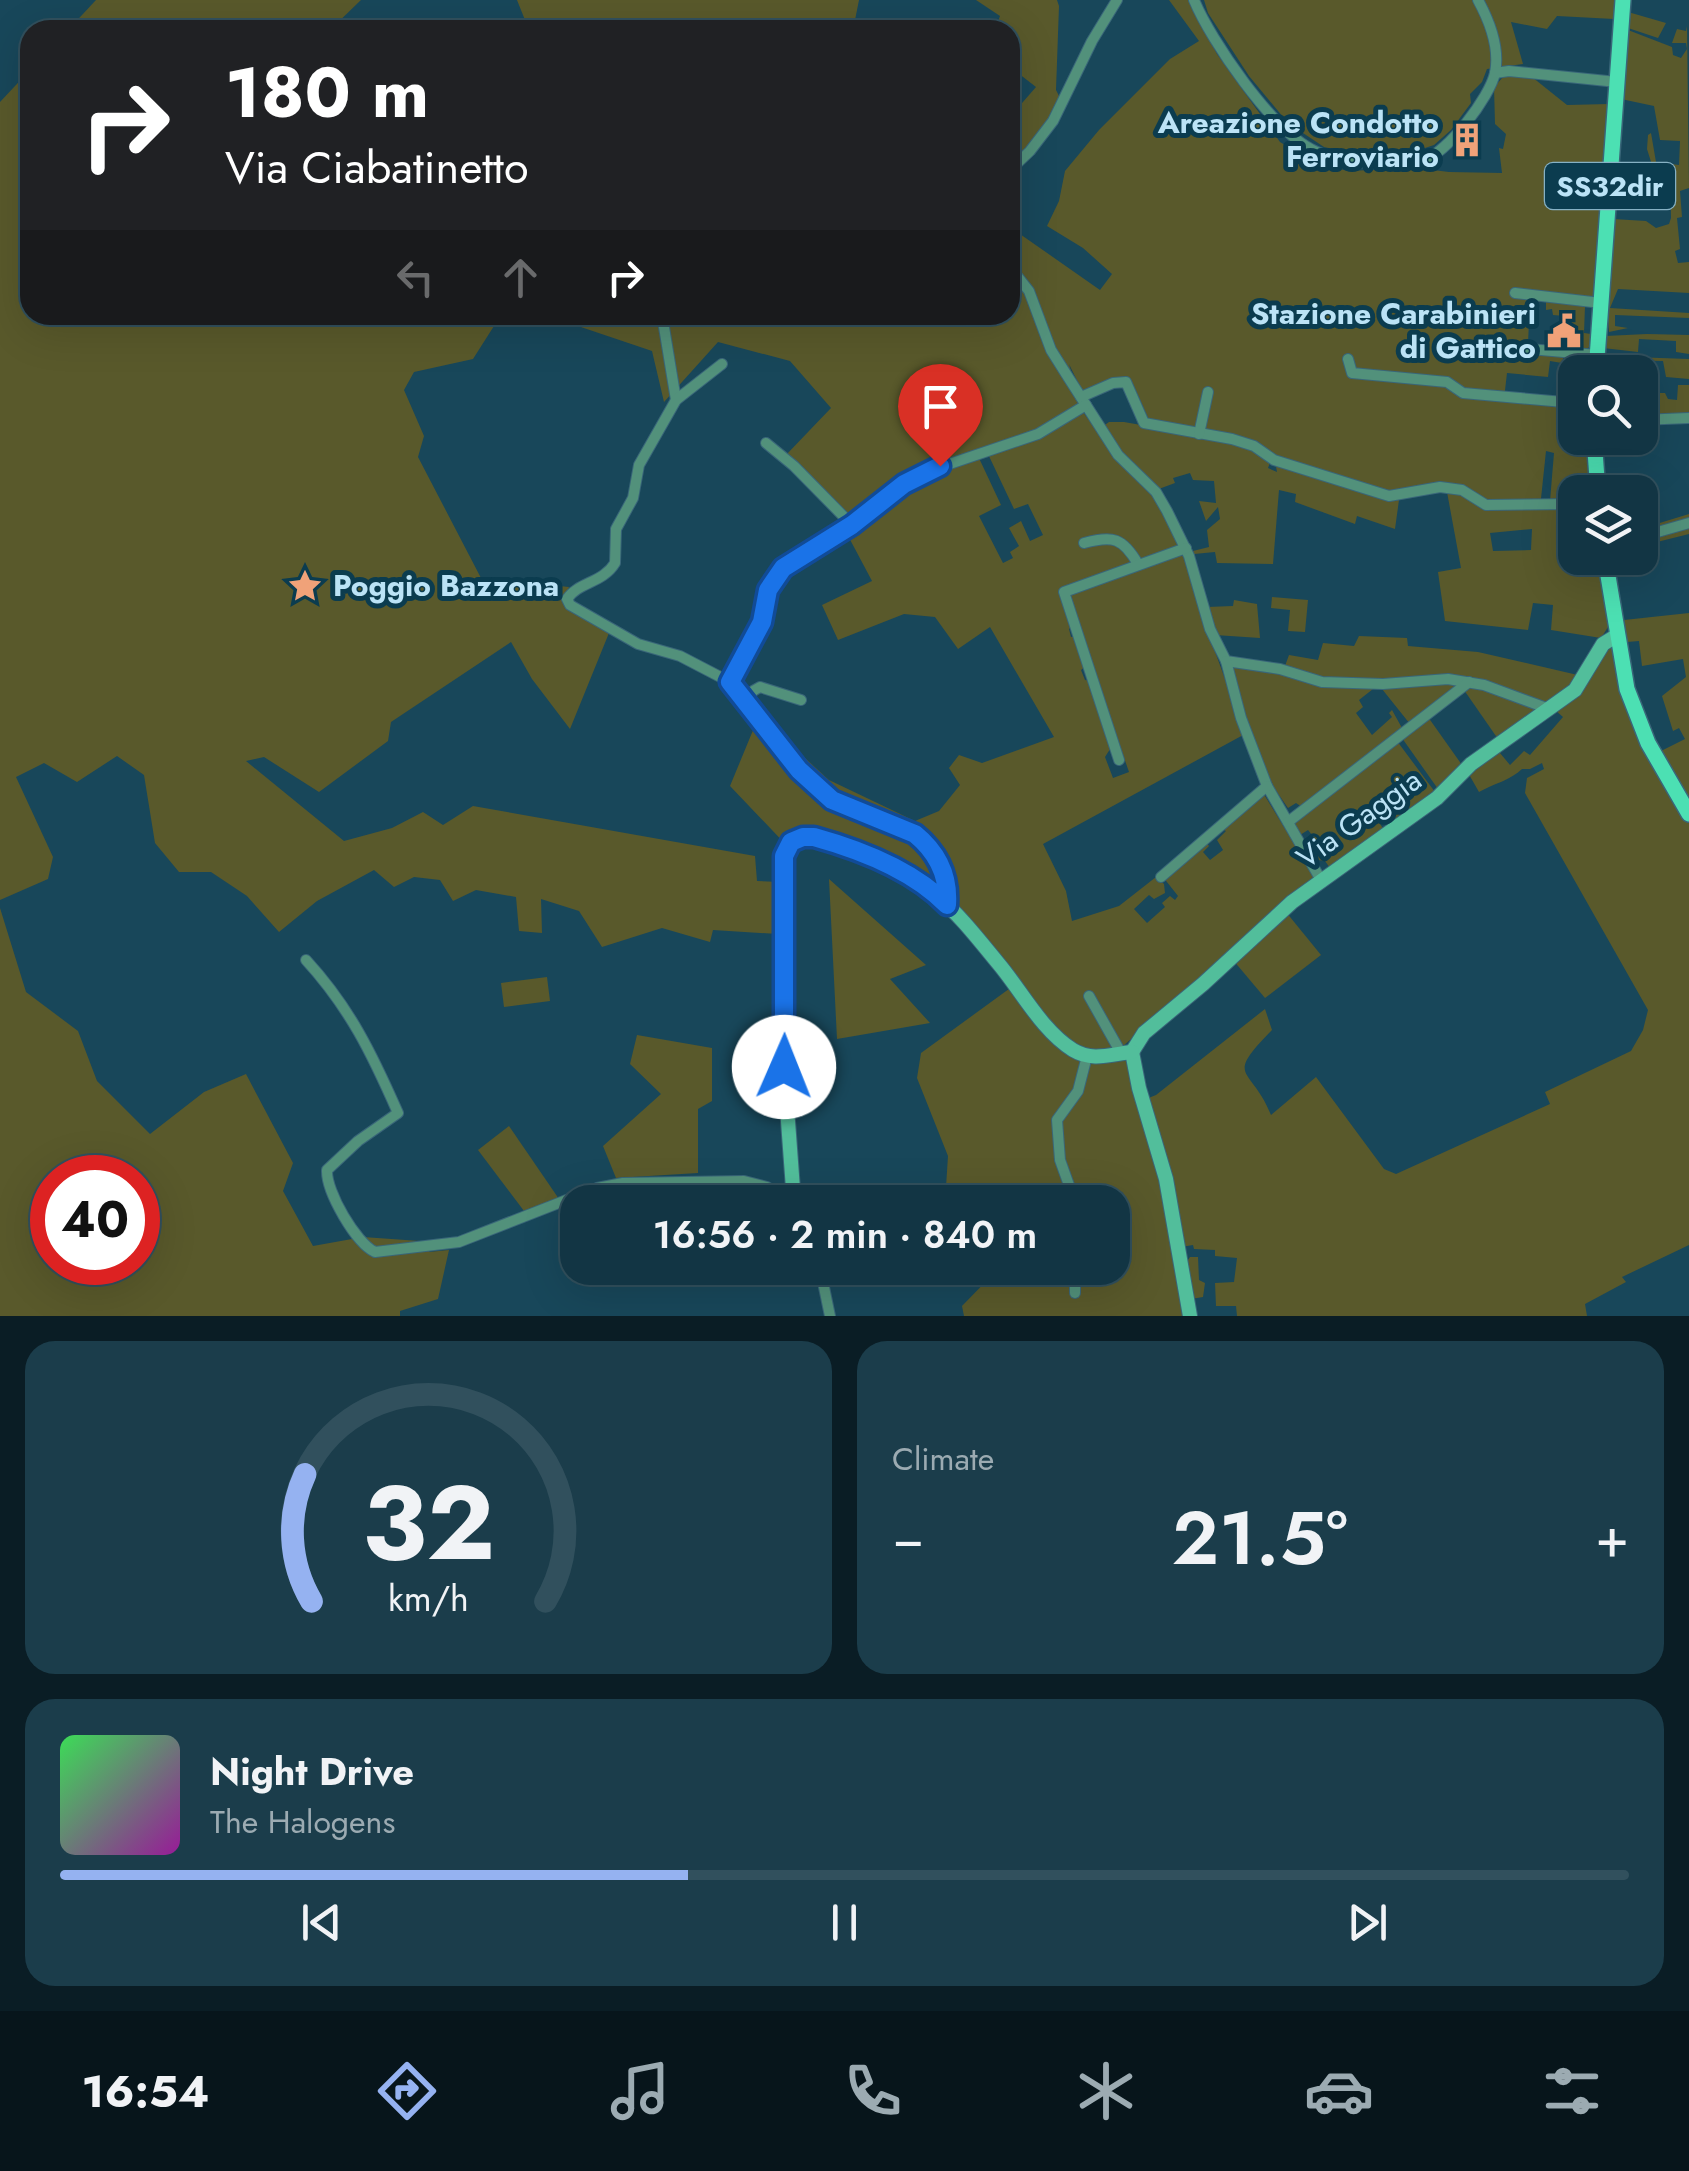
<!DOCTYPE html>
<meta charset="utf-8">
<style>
body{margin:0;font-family:Jost,sans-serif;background:#1b3d4b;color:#f1f3f6;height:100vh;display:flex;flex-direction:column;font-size:38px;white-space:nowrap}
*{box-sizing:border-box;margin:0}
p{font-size:32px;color:#9cabb2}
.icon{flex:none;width:55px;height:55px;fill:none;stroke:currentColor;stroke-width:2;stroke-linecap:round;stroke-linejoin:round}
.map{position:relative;height:1316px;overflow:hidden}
.panel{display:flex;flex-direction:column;gap:25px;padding:25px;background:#0a1d25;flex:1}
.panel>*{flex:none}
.top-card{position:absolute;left:20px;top:20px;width:1000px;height:305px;border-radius:30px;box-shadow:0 10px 40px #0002,0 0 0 2px #31505d;background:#202124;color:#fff;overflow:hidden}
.fabs{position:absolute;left:1558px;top:355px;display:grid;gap:20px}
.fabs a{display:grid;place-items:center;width:100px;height:100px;border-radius:20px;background:#123544;box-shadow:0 10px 40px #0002,0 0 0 2px #31505d;font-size:50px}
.speed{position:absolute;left:30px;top:1155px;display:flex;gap:20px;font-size:50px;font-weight:700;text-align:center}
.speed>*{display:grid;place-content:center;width:130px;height:130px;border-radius:50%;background:#123544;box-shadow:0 10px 40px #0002,0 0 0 2px #31505d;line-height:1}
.speed .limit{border:15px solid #d22;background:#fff;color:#111}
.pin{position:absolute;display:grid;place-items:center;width:85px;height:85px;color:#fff;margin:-102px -42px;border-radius:50% 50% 50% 0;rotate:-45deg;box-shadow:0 0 10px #0007}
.pin .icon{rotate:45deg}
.me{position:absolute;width:110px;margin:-55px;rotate:1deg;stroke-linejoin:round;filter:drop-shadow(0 0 8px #0008)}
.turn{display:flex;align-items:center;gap:35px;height:210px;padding:0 40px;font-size:45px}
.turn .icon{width:130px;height:130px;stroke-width:2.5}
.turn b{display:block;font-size:70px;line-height:85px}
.lanes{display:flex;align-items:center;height:95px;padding:0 40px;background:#0003;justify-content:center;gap:50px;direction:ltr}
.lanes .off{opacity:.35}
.big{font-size:75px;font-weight:600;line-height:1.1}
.panel .widget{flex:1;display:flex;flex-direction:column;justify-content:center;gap:15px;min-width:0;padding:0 35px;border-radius:30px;background:#1b3d4b}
.panel .dial{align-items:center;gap:0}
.dial svg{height:260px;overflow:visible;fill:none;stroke:#31505d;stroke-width:7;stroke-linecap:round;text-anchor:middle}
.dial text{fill:#f1f3f6;stroke:none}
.song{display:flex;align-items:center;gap:30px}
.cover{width:120px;height:120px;border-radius:15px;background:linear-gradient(135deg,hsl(130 70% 55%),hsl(300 70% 35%))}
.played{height:10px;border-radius:5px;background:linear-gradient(90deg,#95b2f1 40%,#31505d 40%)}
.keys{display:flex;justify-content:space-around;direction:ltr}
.heat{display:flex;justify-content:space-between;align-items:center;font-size:55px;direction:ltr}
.panel .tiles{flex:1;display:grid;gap:25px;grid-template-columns:1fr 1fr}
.widget:last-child{grid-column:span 2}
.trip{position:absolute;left:560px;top:1185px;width:570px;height:100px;border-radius:30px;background:#123544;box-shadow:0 10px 40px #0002,0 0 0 2px #31505d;font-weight:600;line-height:100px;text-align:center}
.tabs{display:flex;height:160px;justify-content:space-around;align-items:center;background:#07151b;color:#9cabb2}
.tabs .icon{width:70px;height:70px}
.tabs .current{color:#95b2f1}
.tabs b{font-size:45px;color:#f1f3f6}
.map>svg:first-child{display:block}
.green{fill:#59592b;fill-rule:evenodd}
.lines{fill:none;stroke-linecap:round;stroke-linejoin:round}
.street-casing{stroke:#396679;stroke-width:12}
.secondary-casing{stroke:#396679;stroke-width:16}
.primary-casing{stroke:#396679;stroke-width:18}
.street{stroke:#52917b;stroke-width:10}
.secondary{stroke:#52be9b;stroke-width:14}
.primary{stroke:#4ce0b3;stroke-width:15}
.route-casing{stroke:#114b97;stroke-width:25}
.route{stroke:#1a73e8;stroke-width:18}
.labels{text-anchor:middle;stroke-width:10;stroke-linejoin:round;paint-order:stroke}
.shield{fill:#0b3c4f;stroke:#86b1c4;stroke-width:2.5}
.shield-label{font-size:28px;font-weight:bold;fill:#bbe3f6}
.poi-label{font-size:30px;font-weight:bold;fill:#bbe3f6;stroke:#0b3c4f;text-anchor:end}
.street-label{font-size:30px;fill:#bbe3f6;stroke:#0b3c4f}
</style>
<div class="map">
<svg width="1689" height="1316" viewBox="0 0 1689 1316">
<rect width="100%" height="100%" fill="#18475a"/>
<!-- green -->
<g class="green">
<path d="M96 0H361L330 30H68Z"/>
<path d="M517 0H859L853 30H529Z"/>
<path d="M976 0H1057L1059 6 1056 90 1060 98C1047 122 1036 145 1011 158L1010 117 1036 87 1010 67V30H995L1000 16Z"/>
<path d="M1169 0H1188L1217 54 1280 142 1314 163 1348 171 1417 168 1449 172 1502 173 1499 148 1503 149 1506 134 1495 124 1494 87 1504 76 1527 73 1567 105 1609 104 1593 305 1585 306 1584 333 1591 334V345L1585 351 1556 348V344H1568L1569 329 1566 328 1565 316 1553 315 1552 309 1546 310V302L1530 301 1528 343 1510 344 1509 351 1564 355 1562 363 1550 361 1548 377 1507 373 1504 399 1575 406V438H1586L1592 492H1575V501H1550L1554 453 1546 451 1540 508 1575 507V558H1600L1608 613V627L1601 638 1551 630 1553 605 1533 603 1528 630 1445 621 1438 572 1461 568 1447 492 1441 490 1399 500 1395 529 1357 516 1355 524 1295 502 1296 494 1279 490 1273 564 1217 563 1215 552 1194 554 1193 551 1209 547 1207 530 1220 519 1218 507 1206 521 1199 501 1216 503 1214 481 1193 480 1190 473 1173 478 1175 483 1156 490 1128 464 1102 427 1109 422H1124L1232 441 1271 460 1268 468 1277 472 1275 461 1254 444 1149 420 1133 384 1112 386 1086 399 1069 364 1083 412 1117 458 1150 492 1180 543C1174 554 1146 562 1136 557L1129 565 1060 589 1072 625 1069 629 1071 637 1076 636 1086 666 1081 670 1085 680 1091 681 1112 746 1105 757 1113 778 1129 772 1067 593 1185 553 1205 624 1245 734 1043 844 1066 891 1072 921 1119 906 1156 877 1164 884 1165 893 1154 899 1149 895 1134 909 1147 923 1165 907 1162 903 1170 896 1175 900 1178 896 1163 877 1205 841 1209 846 1203 852 1210 860 1223 850 1217 840 1226 831 1222 829 1261 795 1265 796 1316 879 1293 896 1122 1047C1076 1064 1057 1034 1032 1001L1027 1003C1042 1023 1061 1050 1086 1057L1076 1091 1056 1120 1059 1161 1074 1202H997L986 1185 969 1202H930L946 1187 948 1156 917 1078 921 1053 1013 986C964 929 932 883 858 855 839 848 818 840 797 841L790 849 730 786 756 723 766 722 829 780 915 821 939 811 960 785 949 768 959 755 982 763 1054 737 990 627 958 649 935 617 904 614 838 640 822 605 872 581 846 532C892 495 921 475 978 456L1001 505 979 516 1003 563 1013 558 1010 552 1019 546 1009 528 1021 521 1030 541 1043 535 1028 504 1014 509 988 454 1029 442 1021 437 941 462 902 480 852 521 786 455 831 408 790 361 718 342 664 402 652 351 566 322 567 315H1010V227L1100 290 1112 274 1083 248 1047 226 1059 201 1065 171 1099 130 1170 59 1199 41ZM1532 529 1531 550 1493 551 1490 533Z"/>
<path d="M1204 0H1616L1614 19 1557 16 1547 29 1511 22 1523 64 1487 69 1482 82 1470 94 1471 103 1451 130 1434 145 1425 148 1369 157 1324 147 1288 123 1249 76 1208 13Z"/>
<path d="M1628 12 1666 23 1658 38 1628 28Z"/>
<path d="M1687 26 1689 188 1680 191 1682 217 1677 218 1680 249 1675 251 1678 263 1689 262V293L1618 289 1610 308 1689 313V318L1615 315V326L1628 328 1609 332 1607 305 1613 219 1646 221 1656 228 1669 224 1671 218 1670 168 1652 165 1647 149 1648 135 1651 133 1656 162 1679 165 1680 141 1660 140 1654 106 1621 99 1628 30 1672 47 1673 55 1681 58 1687 49 1686 43H1672L1677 29 1686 31Z"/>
<path d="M30 70V315H501L473 359 414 372 404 390 424 436 418 457 481 578 569 587 564 601 609 633 570 729 532 679 511 642 391 722 388 741 319 792 264 757 246 761 344 841 392 828 423 812 443 825 473 806 755 856 757 881 780 882 778 934 713 930 710 942 662 928 602 947 579 911 541 899 542 933 519 931 516 897 476 890 453 901 440 880 414 877 394 887 374 870 317 901 279 932 247 896 211 872H179L155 843 144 775 117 756 77 782 44 763 16 777 53 857 48 879 0 900V102Z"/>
<path d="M1647 334 1689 335V354L1676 352V341L1639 339 1638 352 1603 348 1605 336Z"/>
<path d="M1603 356 1689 359V379L1666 377 1663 361 1603 360Z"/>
<path d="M1678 385H1689V414L1647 417V411H1652L1651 393H1665L1668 399 1677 400Z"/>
<path d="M1689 514V534L1645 545 1640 537V529Z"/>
<path d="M1272 597 1308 600 1305 632 1288 631 1290 610 1271 608Z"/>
<path d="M1234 600 1257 604 1260 638 1215 635 1207 607 1233 606Z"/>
<path d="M1689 613V804L1659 752 1685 739 1679 728 1673 731 1662 696 1686 677 1683 659 1642 666 1639 641 1627 642 1624 620Z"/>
<path d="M1359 636 1407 638 1408 646 1478 652 1582 676 1550 703 1473 680 1320 678 1285 666 1289 655 1318 660 1323 643 1354 646Z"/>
<path d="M1612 647 1619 683 1636 731 1648 758 1689 822V1245L1622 1277 1626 1282 1585 1304 1587 1316H1237L1236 1306H1216L1215 1283 1234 1282 1237 1258 1215 1256V1250L1194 1249 1193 1245 1181 1247 1146 1099 1156 1095 1265 1009 1272 1030C1223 1080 1251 1065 1271 1115L1316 1077 1384 1169 1396 1174 1550 1104 1545 1092 1631 1051 1643 1030 1648 1010 1525 793 1527 778 1544 769 1542 763 1530 769H1522C1511 780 1493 784 1479 792L1467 771 1517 735 1500 753 1510 765 1524 751 1530 755 1563 717 1555 710C1587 690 1587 679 1605 648Z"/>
<path d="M1230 666 1277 671 1296 678 1459 684 1410 724 1382 689H1373L1359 700 1363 707 1356 713 1372 735 1392 717 1389 713 1392 710 1402 728 1302 807 1296 803 1288 808 1268 779 1244 718Z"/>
<path d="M1477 687 1538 709 1498 739 1464 690Z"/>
<path d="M1428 717 1462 765 1438 789 1402 738Z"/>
<path d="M1397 741 1435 792 1391 825 1384 811 1376 817 1385 832 1330 868 1325 861 1318 860 1312 846 1317 841 1308 830 1300 835 1292 822Z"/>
<path d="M829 879 926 965 890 979 930 1023 837 1039Z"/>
<path d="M0 908 26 992 78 1031 97 1081 150 1134 204 1092 246 1074 293 1163 283 1191 313 1246 363 1237 434 1242 429 1252 449 1250 438 1299 400 1311V1316H0ZM52 1178H138V1262H52Z"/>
<path d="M1286 912 1321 955 1265 998 1233 960Z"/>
<path d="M547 977 550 1001 504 1007 501 983Z"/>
<path d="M637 1035 712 1048V1101L698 1109V1173L616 1178 603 1146 661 1094 630 1064Z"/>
<path d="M1122 1055 1128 1062 1157 1151 1187 1316H964L962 1306 999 1268H1112V1202H1076C1051 1129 1056 1126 1089 1058Z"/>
<path d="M509 1126 559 1199 524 1211 478 1150Z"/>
<path d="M1190 1257H1198L1199 1280 1205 1283 1203 1297 1191 1299 1186 1263Z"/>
</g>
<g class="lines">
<!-- street casing -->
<g class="street-casing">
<g id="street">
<path d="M1194 0C1211 41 1271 128 1311 149 1336 163 1396 168 1424 160 1447 153 1490 97 1495 73 1500 48 1490 22 1478 0"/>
<path d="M1495 73 1509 71 1617 82"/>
<path d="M1010 170 1030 151 1053 121 1092 41 1117 0"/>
<path d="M1010 267 1029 291 1051 350 1068 377 1118 455 1156 492 1167 511 1189 556 1210 629 1226 661 1280 669 1322 682 1383 684 1448 679 1484 685 1549 709"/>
<path d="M1515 293 1601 303"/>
<path d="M662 315 676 400"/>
<path d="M1519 348 1597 355"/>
<path d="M1348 359 1352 373 1447 382 1463 393 1575 403"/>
<path d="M722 364 676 400 639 465 633 498 616 529 615 563C603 583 578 582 567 599L570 605 638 644 680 656 730 682 799 769 832 800 915 834C937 852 950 876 947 905"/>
<path d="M1081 397 1113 383 1126 382 1144 423 1232 439 1254 446 1274 460 1389 496 1440 487 1462 490 1486 505 1575 504"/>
<path d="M1640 420 1689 418"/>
<path d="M1199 434 1208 392"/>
<path d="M766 443 794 466 852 525"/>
<path d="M1640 537 1689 523"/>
<path d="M1084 543C1113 535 1123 538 1138 564"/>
<path d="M1226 661 1241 718 1267 786 1321 880"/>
<path d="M730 682 757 634 772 582 791 562 852 525 890 493 926 472 1038 434 1086 405"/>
<path d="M747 702 753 691 760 687 801 700"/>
<path d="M1119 760 1064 592 1186 548"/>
<path d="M1288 822 1469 682"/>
<path d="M1161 877 1267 786"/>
<path d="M306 960C350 1008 372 1054 398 1113L358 1141 327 1170C326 1192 356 1243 375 1252L459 1242 597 1188 623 1183 744 1181 767 1187 791 1202"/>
<path d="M1089 996 1121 1053"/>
<path d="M1075 1202 1060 1160 1057 1120 1078 1091 1087 1056"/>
<path d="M820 1268 830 1316"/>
<path d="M1075 1293V1268"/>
</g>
</g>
<!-- secondary casing -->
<g class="secondary-casing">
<g id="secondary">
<path d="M1132 1052 1144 1033 1203 984 1292 902 1437 798 1471 764 1575 690 1603 644 1616 636"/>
<path d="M1132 1052 1139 1088 1166 1179 1190 1316"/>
<path d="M790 1200 793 1189 784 1067V856C786 848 788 842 797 838 825 826 913 876 936 895 959 914 979 940 998 963 1021 990 1042 1031 1073 1050 1093 1062 1111 1054 1132 1052"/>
</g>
</g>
<!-- primary casing -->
<g class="primary-casing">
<g id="primary">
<path d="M1596 372 1623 0"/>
<path d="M1594 438 1598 492"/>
<path d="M1605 558 1627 689 1648 743 1689 814"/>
</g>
</g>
<!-- street -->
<use href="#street" class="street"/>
<!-- secondary -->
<use href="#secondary" class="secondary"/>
<!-- primary -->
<use href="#primary" class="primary"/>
</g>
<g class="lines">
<!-- route casing -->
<g class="route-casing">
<path id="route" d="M784 1067V856L791 842 803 837H814C861 850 913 870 947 905 949 876 937 852 915 834L832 800 799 770 730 682 762 622 768 590 783 568 852 525 904 484 940 466"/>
</g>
<!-- route -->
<use href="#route" class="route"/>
</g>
<!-- icons -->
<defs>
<g id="building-bare" transform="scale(2.7)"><path d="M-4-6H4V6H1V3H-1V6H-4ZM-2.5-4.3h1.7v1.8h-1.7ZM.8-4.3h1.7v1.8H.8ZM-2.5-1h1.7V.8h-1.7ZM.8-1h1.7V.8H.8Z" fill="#f0a279" stroke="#0b3c4f" stroke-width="2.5" paint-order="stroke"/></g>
<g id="civic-bare" transform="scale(2.7)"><path d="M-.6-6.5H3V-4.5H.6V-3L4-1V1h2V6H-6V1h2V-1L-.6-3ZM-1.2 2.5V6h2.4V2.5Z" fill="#f0a279" stroke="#0b3c4f" stroke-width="2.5" paint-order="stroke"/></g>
<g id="sight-bare" transform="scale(2.7)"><path d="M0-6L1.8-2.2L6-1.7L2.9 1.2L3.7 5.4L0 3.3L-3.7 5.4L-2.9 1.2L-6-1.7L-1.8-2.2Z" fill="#f0a279" stroke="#0b3c4f" stroke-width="2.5" paint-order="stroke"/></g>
</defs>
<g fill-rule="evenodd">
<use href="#building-bare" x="1467" y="140"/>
<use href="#civic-bare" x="1564" y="331"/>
<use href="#sight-bare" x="305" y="586"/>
</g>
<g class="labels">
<!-- shield labels -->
<rect class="shield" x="1545" y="163" width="130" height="46" rx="8"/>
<g class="shield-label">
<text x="1610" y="196">SS32dir</text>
</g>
<!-- poi labels -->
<g class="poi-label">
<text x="1439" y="133">Areazione Condotto<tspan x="1439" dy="34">Ferroviario</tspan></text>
<text x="1536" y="324">Stazione Carabinieri<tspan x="1536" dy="34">di Gattico</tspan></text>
<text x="333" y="596" text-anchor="start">Poggio Bazzona</text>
</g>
<!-- street labels -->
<g class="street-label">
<text transform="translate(1359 819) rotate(-36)" y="10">Via Gaggia</text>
</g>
</g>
</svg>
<div class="fabs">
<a><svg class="icon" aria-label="search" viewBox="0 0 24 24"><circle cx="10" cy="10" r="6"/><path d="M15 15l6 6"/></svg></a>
<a><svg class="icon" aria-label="layers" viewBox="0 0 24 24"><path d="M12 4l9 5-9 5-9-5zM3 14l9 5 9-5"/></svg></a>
</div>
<div class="speed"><div class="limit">40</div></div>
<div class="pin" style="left:940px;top:466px;background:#d93025"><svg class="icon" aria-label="arrive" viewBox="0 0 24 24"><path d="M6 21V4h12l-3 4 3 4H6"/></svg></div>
<svg class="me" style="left:784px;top:1067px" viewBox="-20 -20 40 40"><circle r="19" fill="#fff"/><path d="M0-13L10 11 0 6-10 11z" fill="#1a73e8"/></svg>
<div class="trip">16:56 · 2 min · 840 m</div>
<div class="top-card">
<div class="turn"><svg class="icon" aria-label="right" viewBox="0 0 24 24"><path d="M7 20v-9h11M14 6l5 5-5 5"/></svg><div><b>180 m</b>Via Ciabatinetto</div></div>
<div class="lanes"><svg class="icon off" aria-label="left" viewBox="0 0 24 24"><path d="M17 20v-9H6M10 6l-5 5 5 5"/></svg><svg class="icon off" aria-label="ahead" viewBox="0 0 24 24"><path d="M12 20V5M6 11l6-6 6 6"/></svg><svg class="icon" aria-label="right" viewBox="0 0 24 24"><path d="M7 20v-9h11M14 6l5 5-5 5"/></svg></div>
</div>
</div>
<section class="panel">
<div class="tiles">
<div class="widget dial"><svg viewBox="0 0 100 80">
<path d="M14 69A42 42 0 1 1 86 69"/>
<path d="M14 69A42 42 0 0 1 12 30" stroke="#95b2f1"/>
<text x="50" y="56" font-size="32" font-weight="700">32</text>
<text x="50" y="72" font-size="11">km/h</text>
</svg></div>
<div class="widget"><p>Climate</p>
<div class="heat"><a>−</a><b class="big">21.5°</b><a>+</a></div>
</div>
<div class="widget">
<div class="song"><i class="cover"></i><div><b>Night Drive</b><p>The Halogens</p></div></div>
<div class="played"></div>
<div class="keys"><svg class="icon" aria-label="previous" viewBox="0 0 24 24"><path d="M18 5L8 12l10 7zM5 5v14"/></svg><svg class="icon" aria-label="pause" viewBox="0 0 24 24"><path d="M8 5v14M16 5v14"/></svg><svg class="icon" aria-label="next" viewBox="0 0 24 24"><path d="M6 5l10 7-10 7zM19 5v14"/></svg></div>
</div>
</div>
</section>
<nav class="tabs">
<b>16:54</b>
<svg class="icon current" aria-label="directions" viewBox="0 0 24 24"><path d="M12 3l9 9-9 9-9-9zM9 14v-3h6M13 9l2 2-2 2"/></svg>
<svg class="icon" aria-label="music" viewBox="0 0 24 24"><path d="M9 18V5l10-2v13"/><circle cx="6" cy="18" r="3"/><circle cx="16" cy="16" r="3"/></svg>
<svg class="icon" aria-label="phone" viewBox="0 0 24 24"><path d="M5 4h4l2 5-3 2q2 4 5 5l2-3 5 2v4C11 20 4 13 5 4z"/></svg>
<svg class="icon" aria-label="climate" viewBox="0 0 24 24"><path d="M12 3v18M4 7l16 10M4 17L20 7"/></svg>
<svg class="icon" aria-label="car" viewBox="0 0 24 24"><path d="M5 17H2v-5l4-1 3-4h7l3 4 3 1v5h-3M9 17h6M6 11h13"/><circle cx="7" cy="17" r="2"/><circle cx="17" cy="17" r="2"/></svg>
<svg class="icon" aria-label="filters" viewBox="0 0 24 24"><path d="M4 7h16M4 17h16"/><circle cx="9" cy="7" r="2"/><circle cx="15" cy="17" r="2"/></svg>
</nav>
